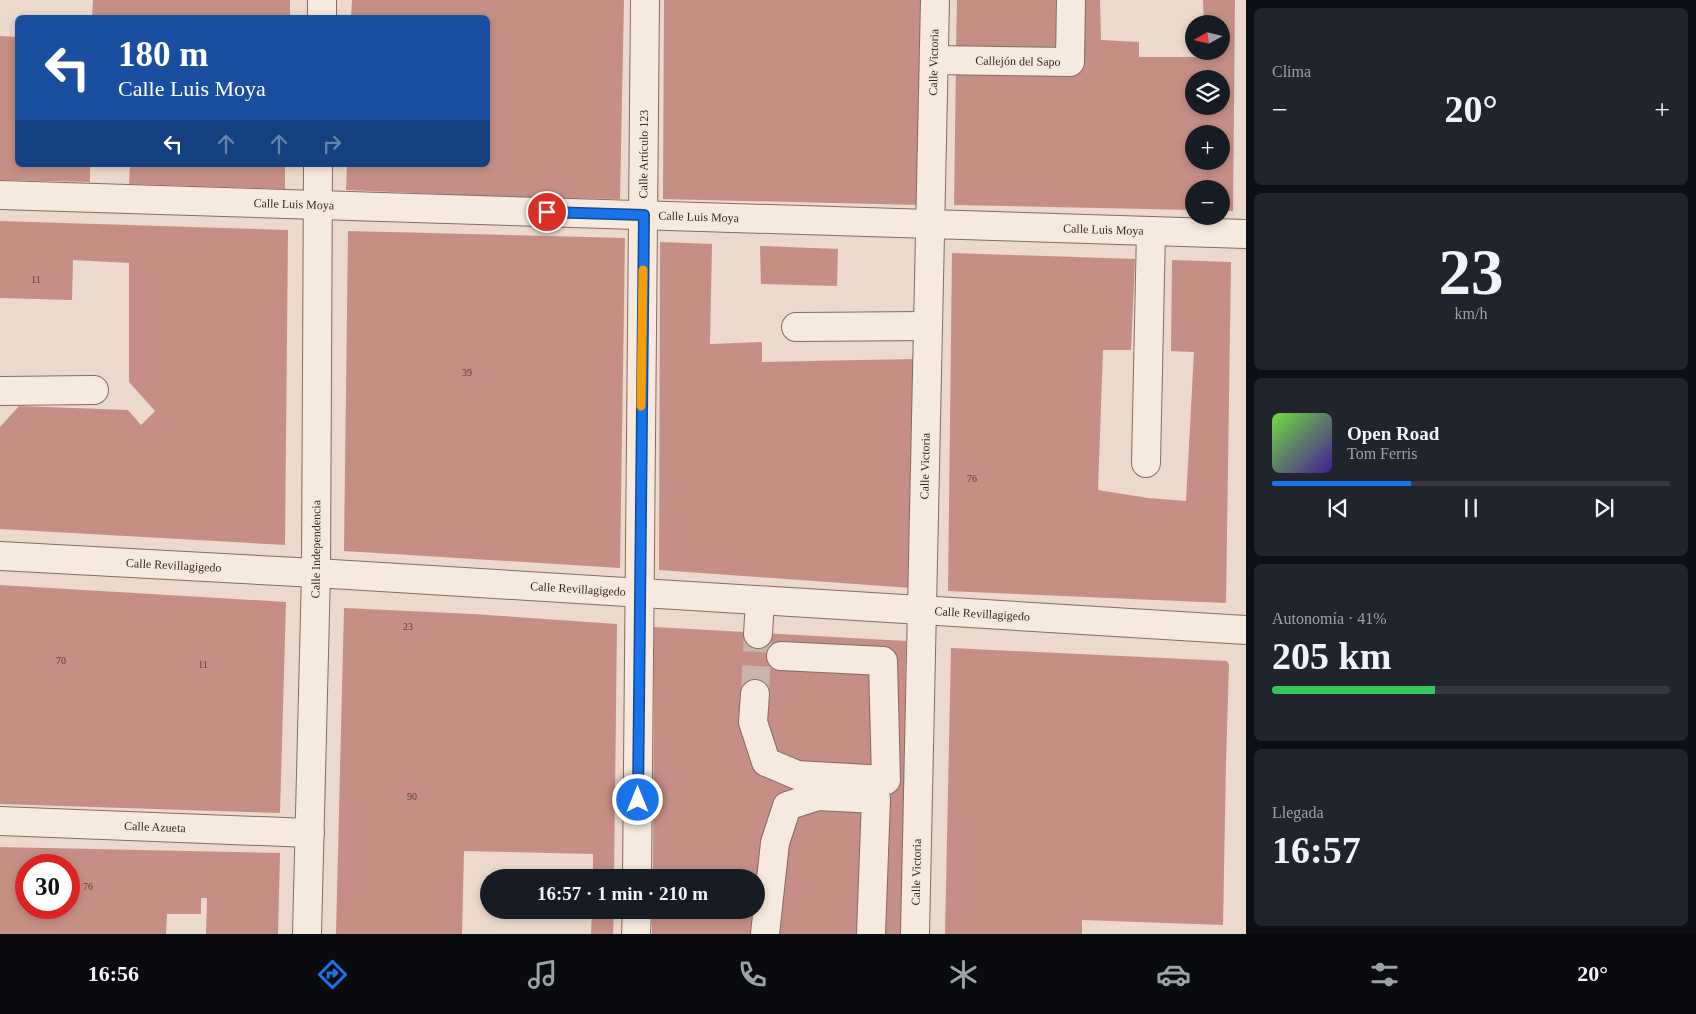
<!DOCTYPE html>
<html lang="es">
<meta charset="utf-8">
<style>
body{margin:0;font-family:Georgia,serif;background:#20242c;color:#f1f3f6;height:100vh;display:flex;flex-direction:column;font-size:19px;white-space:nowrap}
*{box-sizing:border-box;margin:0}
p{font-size:16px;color:#9ea1a6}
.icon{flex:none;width:28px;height:28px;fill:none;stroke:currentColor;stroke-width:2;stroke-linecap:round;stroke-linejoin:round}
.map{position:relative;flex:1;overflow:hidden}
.drawer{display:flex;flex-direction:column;gap:8px;padding:8px;background:#0d0f14;width:450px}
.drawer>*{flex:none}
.guide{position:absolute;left:15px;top:15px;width:475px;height:152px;border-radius:8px;box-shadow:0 2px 8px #0003;background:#1a4fa0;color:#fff;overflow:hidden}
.needle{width:32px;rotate:262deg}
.fabs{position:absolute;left:1185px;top:15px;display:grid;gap:10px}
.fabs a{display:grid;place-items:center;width:45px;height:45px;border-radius:50%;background:#171b24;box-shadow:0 2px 8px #0003;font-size:25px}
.speed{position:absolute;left:15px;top:854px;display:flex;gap:10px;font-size:25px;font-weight:700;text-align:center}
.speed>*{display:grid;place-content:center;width:65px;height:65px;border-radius:50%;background:#171b24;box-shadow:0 2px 8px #0003;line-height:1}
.speed .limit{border:8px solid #d22;background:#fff;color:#111}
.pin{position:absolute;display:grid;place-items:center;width:42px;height:42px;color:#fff;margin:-21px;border:2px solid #fff;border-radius:50%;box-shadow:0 1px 5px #0007}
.me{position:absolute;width:55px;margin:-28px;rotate:0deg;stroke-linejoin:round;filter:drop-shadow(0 0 4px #0008)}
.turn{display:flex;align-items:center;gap:18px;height:105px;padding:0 20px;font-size:22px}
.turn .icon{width:65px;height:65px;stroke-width:2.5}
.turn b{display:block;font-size:35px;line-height:42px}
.lanes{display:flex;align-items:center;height:48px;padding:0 20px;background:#0003;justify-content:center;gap:25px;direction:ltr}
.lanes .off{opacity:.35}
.big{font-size:38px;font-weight:700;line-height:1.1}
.drawer .card{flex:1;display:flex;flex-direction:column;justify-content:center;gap:8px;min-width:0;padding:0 18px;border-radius:8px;background:#20242c}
.drawer .dial{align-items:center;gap:0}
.dial b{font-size:65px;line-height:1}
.song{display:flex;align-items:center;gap:15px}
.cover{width:60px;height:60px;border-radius:8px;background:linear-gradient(135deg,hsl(100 70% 55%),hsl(260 70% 35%))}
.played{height:5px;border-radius:2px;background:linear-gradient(90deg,#1a73e8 35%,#363941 35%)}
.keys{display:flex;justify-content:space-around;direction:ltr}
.heat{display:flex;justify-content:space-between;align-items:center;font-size:28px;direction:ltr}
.charge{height:8px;border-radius:4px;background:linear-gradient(90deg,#34c759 41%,#363941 0)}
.trip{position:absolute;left:480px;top:869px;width:285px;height:50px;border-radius:25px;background:#171b24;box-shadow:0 2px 8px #0003;font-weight:700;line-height:50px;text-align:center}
.dock{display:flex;height:80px;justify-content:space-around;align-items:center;background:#090b0e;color:#9ea1a6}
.dock .icon{width:35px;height:35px}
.dock .active{color:#1a73e8}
.dock b{font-size:22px;color:#f1f3f6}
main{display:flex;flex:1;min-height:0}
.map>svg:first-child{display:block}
.building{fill:#c58f85;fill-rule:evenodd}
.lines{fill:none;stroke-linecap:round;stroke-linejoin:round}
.minor-tunnel{stroke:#c7b5a9;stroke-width:28;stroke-dasharray:28 14;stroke-linecap:butt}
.minor-casing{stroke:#866b61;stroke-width:30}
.minor{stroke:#f6e9de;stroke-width:28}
.route-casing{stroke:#114b97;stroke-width:12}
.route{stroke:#1a73e8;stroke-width:9}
.slow{stroke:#f59e0b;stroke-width:9}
.labels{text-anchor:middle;stroke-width:5;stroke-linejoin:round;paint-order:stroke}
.number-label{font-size:10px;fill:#5b413b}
.street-label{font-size:12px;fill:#382722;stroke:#f3e5da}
</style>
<main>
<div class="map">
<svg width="1246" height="934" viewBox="0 0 1246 934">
<rect width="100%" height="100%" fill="#ebd9cb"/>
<!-- building -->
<g class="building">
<path d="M93 0H290V18H92Z"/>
<path d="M352 0H624L620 199 510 197 346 190 347 165H488V18H351Z"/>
<path d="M664 0H921L918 205 663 199Z"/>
<path d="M957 0H1057L1056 48 956 47Z"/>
<path d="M1074 0H1100L1101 40 1139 42V57H1205V51H1221V24H1204L1203 0H1235L1233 211H1221V189H1194V210L954 205 956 62 1074 64ZM1194 79H1221V106H1194ZM1194 134H1221V161H1194Z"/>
<path d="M0 36 18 37V165H90V182L0 180Z"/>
<path d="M130 165H285V189L129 184Z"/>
<path d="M0 221 288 230 285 545 0 529V427L19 406 128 410 141 425 155 411 129 382V263L73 260 72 300 0 298Z"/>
<path d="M348 231 625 238 620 568 344 551Z"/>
<path d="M660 242 712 244 710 344 762 342V362L913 359 911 588 659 570Z"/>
<path d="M760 246 838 249 837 286 761 284Z"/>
<path d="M952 253 1135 259 1131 350H1103L1098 490 1148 498 1186 501 1194 352 1171 351 1172 260 1231 262 1226 603 948 591Z"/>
<path d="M0 585 286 602 280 813 0 804Z"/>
<path d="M344 608 473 614 617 624 614 878H593V854L464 851 462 934H336Z"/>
<path d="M654 627 906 641 903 934H652V910H756V878H653Z"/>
<path d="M951 648 1227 661 1229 665 1226 762 1223 925 1082 920V934H945Z"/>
<path d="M0 847 280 853 278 934H206L207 898H201V914H167L166 934H0ZM26 865H69V908H26Z"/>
<path d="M592 910H614L613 934H591Z"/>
</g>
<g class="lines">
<!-- minor-tunnel -->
<path class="minor-tunnel" d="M755 694 758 634"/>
<!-- minor casing -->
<g class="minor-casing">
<g id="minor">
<path d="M322 18V0"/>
<path id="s1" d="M934 60 1070 62 1071 0"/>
<path id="s2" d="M0 195 1246 234"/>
<path d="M796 327 928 326"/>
<path d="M0 391 94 390"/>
<path d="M1146 463 1151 231"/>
<path id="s3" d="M0 556 316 573 1246 630"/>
<path d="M758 634 760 601"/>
<path d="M755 694 753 722 766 762 797 775 886 780 883 661 781 656"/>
<path id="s4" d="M0 821 310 833"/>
<path id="s5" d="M637 878 645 0"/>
<path id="s6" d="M307 934 316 573 318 165"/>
<path d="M636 934 637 910"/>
<path d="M765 934 775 843 787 806 818 796 876 799 871 934"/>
<path id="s7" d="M915 934 935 0"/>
</g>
</g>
<!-- minor -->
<use href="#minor" class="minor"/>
</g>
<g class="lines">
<!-- route casing -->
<g class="route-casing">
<path id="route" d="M547 212 644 215 638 800"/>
</g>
<!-- route -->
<use href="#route" class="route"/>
<!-- slow -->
<path class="slow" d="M641 406 643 270"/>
</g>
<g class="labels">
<!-- number labels -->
<g class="number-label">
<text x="36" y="283">11</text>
<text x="467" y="376">39</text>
<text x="972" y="482">76</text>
<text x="408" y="630">23</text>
<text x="61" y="664">70</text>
<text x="203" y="668">11</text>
<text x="412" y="800">90</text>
<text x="88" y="890">76</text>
</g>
<!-- street labels -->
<g class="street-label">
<text dy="4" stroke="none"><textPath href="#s1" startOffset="84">Callejón del Sapo</textPath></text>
<text dy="4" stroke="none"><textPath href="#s7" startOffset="872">Calle Victoria</textPath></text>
<text dy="4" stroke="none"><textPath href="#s5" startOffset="724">Calle Artículo 123</textPath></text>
<text dy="4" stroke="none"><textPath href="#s2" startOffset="294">Calle Luis Moya</textPath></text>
<text dy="4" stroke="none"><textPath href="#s2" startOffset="699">Calle Luis Moya</textPath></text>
<text dy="4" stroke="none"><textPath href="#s2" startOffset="1104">Calle Luis Moya</textPath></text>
<text dy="4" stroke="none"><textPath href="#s7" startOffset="468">Calle Victoria</textPath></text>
<text dy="4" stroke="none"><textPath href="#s6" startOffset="385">Calle Independencia</textPath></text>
<text dy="4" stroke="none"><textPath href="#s3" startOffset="174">Calle Revillagigedo</textPath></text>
<text dy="4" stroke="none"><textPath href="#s3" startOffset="579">Calle Revillagigedo</textPath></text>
<text dy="4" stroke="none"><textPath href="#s3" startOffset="984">Calle Revillagigedo</textPath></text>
<text dy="4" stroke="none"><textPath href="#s4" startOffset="155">Calle Azueta</textPath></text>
<text dy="4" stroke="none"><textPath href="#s7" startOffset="62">Calle Victoria</textPath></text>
</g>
</g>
</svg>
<div class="fabs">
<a><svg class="needle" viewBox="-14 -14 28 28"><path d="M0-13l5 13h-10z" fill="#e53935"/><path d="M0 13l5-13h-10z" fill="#9ea1a6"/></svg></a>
<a><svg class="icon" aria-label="layers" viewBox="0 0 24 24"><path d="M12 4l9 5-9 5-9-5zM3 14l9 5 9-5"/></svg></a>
<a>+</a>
<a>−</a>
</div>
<div class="speed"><div class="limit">30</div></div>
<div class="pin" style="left:547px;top:212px;background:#d93025"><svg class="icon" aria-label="arrive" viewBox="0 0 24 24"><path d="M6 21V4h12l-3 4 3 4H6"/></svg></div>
<svg class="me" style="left:638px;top:800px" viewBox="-20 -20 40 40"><circle r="17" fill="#1a73e8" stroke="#fff" stroke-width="3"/><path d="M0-11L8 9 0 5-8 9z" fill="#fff"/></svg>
<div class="trip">16:57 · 1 min · 210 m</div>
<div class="guide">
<div class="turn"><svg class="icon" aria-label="left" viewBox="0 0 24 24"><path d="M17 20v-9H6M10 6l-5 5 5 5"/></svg><div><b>180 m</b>Calle Luis Moya</div></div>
<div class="lanes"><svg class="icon" aria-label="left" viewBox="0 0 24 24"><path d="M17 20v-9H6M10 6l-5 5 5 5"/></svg><svg class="icon off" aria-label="ahead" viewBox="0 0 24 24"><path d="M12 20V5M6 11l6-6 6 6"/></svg><svg class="icon off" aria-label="ahead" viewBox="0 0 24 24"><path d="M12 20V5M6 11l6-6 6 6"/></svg><svg class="icon off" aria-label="right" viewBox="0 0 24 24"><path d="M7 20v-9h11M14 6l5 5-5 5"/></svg></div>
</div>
</div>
<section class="drawer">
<div class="card"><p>Clima</p>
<div class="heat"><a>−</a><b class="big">20°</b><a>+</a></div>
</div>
<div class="card dial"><b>23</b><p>km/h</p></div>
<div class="card">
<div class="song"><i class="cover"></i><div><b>Open Road</b><p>Tom Ferris</p></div></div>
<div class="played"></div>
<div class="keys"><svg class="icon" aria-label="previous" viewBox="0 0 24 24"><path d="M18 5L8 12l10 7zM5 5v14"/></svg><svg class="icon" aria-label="pause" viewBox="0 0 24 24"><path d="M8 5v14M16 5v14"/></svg><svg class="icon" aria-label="next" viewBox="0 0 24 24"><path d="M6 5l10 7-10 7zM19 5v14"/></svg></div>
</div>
<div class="card"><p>Autonomía · 41%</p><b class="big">205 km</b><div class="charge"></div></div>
<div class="card"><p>Llegada</p><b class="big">16:57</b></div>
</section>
</main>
<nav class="dock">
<b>16:56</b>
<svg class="icon active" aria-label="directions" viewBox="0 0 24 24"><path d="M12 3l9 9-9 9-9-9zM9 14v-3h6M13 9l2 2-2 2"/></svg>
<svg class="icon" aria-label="music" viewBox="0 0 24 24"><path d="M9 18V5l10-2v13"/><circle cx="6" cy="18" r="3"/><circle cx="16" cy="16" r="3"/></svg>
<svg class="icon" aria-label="phone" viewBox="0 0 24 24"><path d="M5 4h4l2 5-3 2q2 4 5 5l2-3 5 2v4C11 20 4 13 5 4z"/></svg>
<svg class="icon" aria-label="climate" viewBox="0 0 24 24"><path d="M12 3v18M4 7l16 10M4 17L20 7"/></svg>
<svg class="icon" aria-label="car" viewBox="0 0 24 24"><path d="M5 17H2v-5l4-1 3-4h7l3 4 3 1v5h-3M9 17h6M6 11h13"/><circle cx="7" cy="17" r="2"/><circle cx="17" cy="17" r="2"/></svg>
<svg class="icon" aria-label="filters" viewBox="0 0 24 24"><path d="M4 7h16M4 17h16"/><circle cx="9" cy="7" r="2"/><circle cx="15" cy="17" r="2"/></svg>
<b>20°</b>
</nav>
